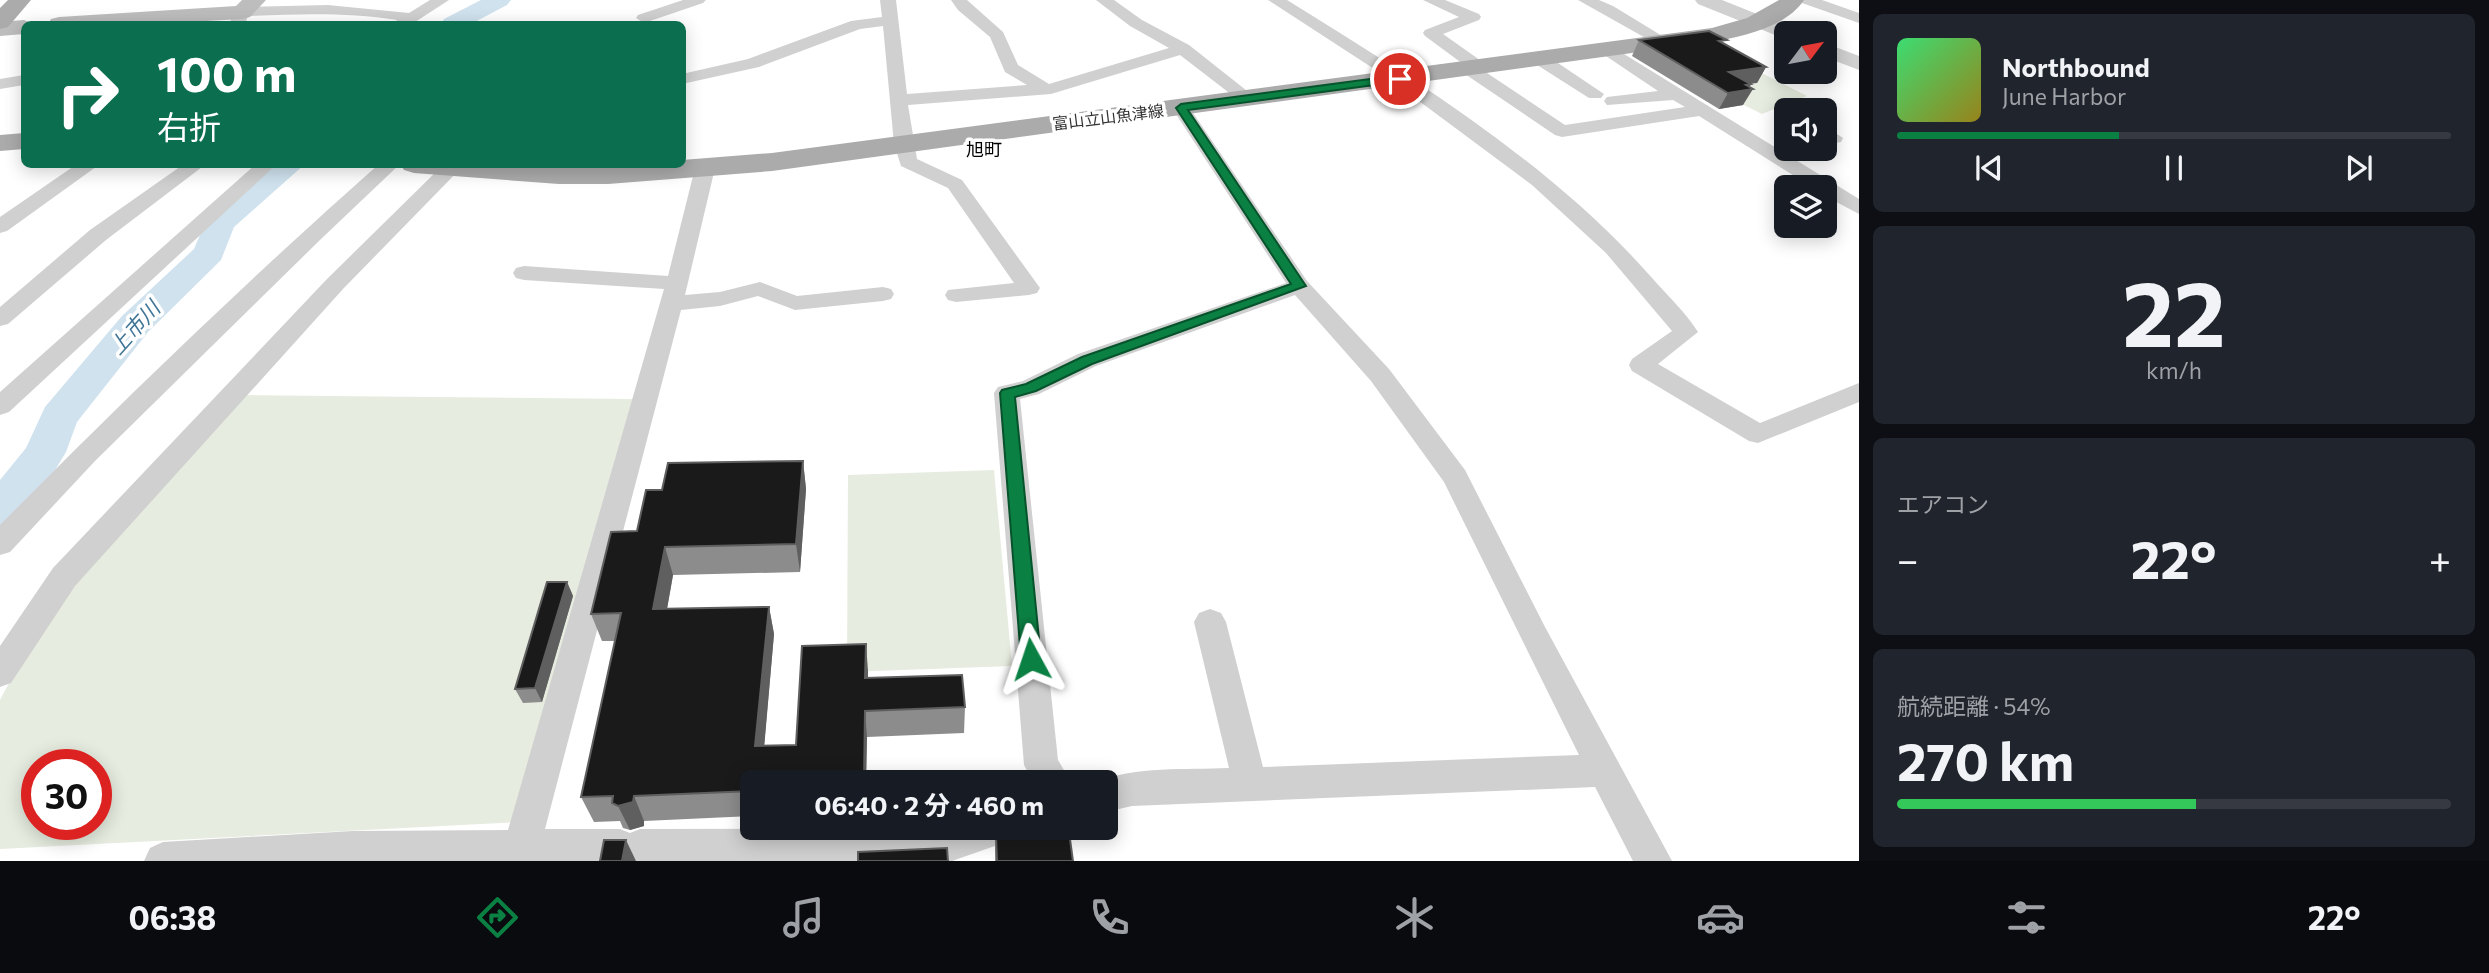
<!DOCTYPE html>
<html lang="ja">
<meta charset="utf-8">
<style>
body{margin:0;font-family:Commissioner,"Noto Sans JP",sans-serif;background:#20242c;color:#f1f3f6;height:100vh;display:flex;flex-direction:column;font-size:26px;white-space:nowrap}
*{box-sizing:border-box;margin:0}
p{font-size:23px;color:#9ea1a6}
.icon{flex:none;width:38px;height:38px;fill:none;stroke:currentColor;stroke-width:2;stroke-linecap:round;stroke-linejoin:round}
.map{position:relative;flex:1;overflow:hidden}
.sheet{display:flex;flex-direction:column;gap:14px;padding:14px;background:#0d0f14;width:630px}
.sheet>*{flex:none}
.banner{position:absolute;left:21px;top:21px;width:665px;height:147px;border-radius:10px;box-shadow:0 4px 18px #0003;background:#0b6e4f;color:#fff;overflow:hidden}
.needle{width:46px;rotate:58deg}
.buttons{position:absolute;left:1774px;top:21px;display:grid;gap:14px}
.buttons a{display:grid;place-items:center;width:63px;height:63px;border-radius:10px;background:#171b24;box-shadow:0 4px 18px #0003;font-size:35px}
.speed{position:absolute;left:21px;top:749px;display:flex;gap:14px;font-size:35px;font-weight:700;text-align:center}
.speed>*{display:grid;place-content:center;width:91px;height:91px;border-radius:50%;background:#171b24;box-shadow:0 4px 18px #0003;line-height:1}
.speed .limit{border:10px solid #d22;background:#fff;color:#111}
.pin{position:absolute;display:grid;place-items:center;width:60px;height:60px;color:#fff;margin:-30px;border:4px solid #fff;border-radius:50%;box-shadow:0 2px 7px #0007}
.me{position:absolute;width:77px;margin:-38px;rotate:355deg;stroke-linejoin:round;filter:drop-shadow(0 0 5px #0008)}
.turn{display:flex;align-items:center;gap:24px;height:147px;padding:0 21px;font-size:32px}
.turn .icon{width:91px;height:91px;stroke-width:2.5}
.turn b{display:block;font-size:49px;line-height:60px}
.big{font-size:52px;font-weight:700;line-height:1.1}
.sheet .widget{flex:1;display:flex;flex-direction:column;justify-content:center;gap:10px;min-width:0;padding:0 24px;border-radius:10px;background:#20242c}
.sheet .dial{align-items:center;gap:0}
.dial b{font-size:91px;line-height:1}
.song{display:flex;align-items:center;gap:21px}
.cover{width:84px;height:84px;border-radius:10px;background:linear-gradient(135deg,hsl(140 70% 55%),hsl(50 70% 35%))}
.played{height:7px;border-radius:4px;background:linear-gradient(90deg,#0b8043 40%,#363941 40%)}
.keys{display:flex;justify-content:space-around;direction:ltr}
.heat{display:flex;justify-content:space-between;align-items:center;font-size:38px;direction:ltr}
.charge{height:10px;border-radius:5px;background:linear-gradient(90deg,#34c759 54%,#363941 0)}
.trip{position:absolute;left:740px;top:770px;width:378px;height:70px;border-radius:10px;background:#171b24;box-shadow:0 4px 18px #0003;font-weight:700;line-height:70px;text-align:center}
.tabs{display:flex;height:112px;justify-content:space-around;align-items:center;background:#090b0e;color:#9ea1a6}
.tabs .icon{width:49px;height:49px}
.tabs .selected{color:#0b8043}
.tabs b{font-size:32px;color:#f1f3f6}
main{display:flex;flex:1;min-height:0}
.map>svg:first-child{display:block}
.green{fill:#e6ecdf;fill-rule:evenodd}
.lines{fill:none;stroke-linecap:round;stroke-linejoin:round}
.river{fill:#cfe2ee;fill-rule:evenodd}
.minor{fill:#d0d0d0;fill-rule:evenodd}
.tertiary{fill:#d0d0d0;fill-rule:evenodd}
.secondary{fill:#bdbdbd;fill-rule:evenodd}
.primary{fill:#ababab;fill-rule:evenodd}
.wall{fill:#8c8c8c}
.shaded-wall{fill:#5f5f5f}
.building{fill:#1a1a1a;stroke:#5f5f5f;stroke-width:2}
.route{fill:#0b8043;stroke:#07532c;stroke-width:2}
.labels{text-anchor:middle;stroke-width:7;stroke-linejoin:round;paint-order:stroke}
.far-street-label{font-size:16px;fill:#333;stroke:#fff}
.far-neighbourhood-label{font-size:18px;fill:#000;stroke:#fff}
.water-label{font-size:21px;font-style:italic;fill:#3f7597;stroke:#fff}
</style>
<main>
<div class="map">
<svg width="1859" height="861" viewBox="0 0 1859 861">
<rect width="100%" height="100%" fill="#fff"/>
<!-- green -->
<g class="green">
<path d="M1730 57 1807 96 1762 114 1738 102 1723 89 1757 83 1715 60Z"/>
<path d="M239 395 634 399 576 596 518 822 0 849V700L18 666 69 585ZM37 765H96V824H37Z"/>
<path d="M994 470 1012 666 847 672 848 475Z"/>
</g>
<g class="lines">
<!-- river -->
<g class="river">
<path d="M481 0H511L507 5 471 24H441L444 19Z"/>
<path d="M271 164H305L234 227 221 260 148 332 77 422 66 452 48 482 15 521 0 525V480L26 448 45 407 122 316 194 249 208 216Z"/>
</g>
<!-- minor -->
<g class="minor">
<path d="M430 0H449L412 24H394L397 20C348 12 298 14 248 16L245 24H229L236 9 242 7 328 5 409 13Z"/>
<path d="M683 0H706L703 3 650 21 644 23 636 18 638 15Z"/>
<path d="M880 0H896L907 94 1027 85 1005 72 990 37 958 10 951 0H967L1003 32 1018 65 1049 84 1169 48 1130 26 1096 0H1114L1142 20 1189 45 1256 98 1247 103 1241 102 1180 55 1051 94 908 105 917 159 962 180 1040 288 1037 293 1029 295 956 302 948 300 945 295 948 290 1014 283 948 188 901 166 894 144 883 26 860 29 759 67 682 84V74L748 59 851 21 882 17Z"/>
<path d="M1268 0H1287C1416 80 1552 164 1653 279 1668 296 1686 313 1698 332L1658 364 1760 423 1859 383V402L1758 443 1749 441 1632 371 1629 365 1632 359 1672 331 1606 253 1532 185 1388 78Z"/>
<path d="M1423 0H1445L1479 14 1481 17 1479 20 1443 34 1484 63 1487 67 1484 71 1565 125 1685 107 1673 100 1607 105 1604 101 1607 97 1658 91 1597 50 1605 45 1611 46 1859 199V214L1825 196V187H1812L1699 116 1562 137 1555 135 1462 72 1459 68 1463 64 1425 36 1423 33 1425 30 1459 17Z"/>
<path d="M1578 0H1599L1613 6 1672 42 1664 47 1658 45Z"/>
<path d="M1799 0H1822L1859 13V23L1802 3Z"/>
<path d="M1540 54 1546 55 1604 94 1601 98H1589L1534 63 1532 59Z"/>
<path d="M24 75V85L0 89V79Z"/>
<path d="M1181 103 1187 104 1307 281 1389 369 1465 470 1545 627 1672 861H1633L1595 787 1132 806 1106 812V782H1095C1137 766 1185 770 1229 768L1194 622 1199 613 1210 609 1221 613 1226 622 1263 767 1579 755 1444 482 1371 381 1295 295 1096 366 1039 394 1020 399 1058 760 1071 782H1033L1024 765 994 393 998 387 1023 381 1078 354 1286 283 1172 108Z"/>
<path d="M1834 132 1843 138 1841 142 1825 145V133Z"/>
<path d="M705 162 715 168 685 295 720 292 760 282 797 296 883 287 891 289 894 294 891 299 883 301 795 310 758 296 720 306 681 310 545 829H620L630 833 640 829 1014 828 1009 841 952 861H144L150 848 163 842 353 831 508 830 664 289 524 280 516 278 513 273 516 268 524 266 668 276 695 168Z"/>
<path d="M77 164H100L7 231 0 233V217Z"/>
<path d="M184 164H206L106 240 8 324 0 326V307L90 230Z"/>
<path d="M256 164H277L9 412 0 415V392Z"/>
<path d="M379 164H400L321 239 95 461 10 552 0 555V525C122 401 248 280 379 164Z"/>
<path d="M444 164H465L343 289 75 586 11 683 0 687V646L53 568 327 279Z"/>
</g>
<!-- tertiary -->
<g class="tertiary">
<path d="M1695 0H1722L1794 29 1797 33H1787V39L1780 37 1698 4Z"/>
<path d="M1825 43 1859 56V70L1825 57Z"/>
</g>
<!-- secondary -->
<g class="secondary">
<path d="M242 0H266L250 17 242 19 153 24H48L51 19 59 17 236 6Z"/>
<path d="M24 20 33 24H24V34L0 36V22Z"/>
</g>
<!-- primary -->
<g class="primary">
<path d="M8 0H31L8 27 0 29V8Z"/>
<path d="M1779 0H1804C1785 28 1743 36 1712 42L772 171 608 184H559L414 173 404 170 400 164H682V160L772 153 1712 28 1747 18Z"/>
<path d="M24 133V149L0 151V135Z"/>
</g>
</g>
<!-- wall -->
<g class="wall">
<path d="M1639 40 1725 44 1766 67 1757 83H1751L1743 105 1719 109 1632 56Z"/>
<path d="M803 461 806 489 800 572 673 575 667 609 769 607 774 634 764 746 796 745 868 671V678L965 707 964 733 867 737 866 782H752V816L644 821V826L630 830 623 828 620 821 594 822 581 797 615 641H602L591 614 637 531 662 490Z"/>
<path d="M567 582 573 596 542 702 523 703 515 689Z"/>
<path d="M996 836 1073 861H995V849Z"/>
</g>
<!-- shaded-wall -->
<g class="shaded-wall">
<path d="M1766 67 1757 83 1720 88 1729 72Z"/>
<path d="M1751 84 1748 90 1753 89 1743 105 1719 109 1728 93Z"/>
<path d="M803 461 806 489 800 572 796 544Z"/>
<path d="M665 547 673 575 662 637 653 609Z"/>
<path d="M567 582 573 596 542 702 535 688Z"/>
<path d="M769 607 774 634 762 772 755 746Z"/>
<path d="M866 644 868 671V705L865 678Z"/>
<path d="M865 711 867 737 866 782H864Z"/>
<path d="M634 796 644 821V826L630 830 618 806Z"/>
<path d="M626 840 636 861H622Z"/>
</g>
<!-- building -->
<g class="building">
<path d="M1709 31 1727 40 1719 41 1766 67 1729 72 1751 84 1746 85 1753 89 1728 93 1639 40Z"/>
<path d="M803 461 796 544 665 547 653 609 769 607 755 746 796 745 802 646 866 644 865 678 962 675 965 707 865 711 864 782H752V791L634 796 633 802 618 806 612 803 613 796 581 797 621 613 591 614 611 532 637 531 646 490H662L668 463Z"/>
<path d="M547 582H567L535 688 515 689Z"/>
<path d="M1069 832 1073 861H997L996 836 1006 833Z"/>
<path d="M604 840H626L622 861H600Z"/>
<path d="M947 848 948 861H858V852Z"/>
</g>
<!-- route -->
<path class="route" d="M1400 75 1405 79 1404 81 1188 110 1306 286 1092 364 1036 391 1015 397 1041 659 1038 665 1031 667 1024 665 1021 659 1000 393 1002 390 1026 384 1082 357 1291 284 1176 108 1181 104Z"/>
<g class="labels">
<!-- far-street labels -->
<g class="far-street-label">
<text transform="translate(1108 117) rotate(-7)" y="6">富山立山魚津線</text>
</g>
<!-- far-neighbourhood labels -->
<g class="far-neighbourhood-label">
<text x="984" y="156">旭町</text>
</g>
<!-- water labels -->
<g class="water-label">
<text transform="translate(135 328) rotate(-48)" y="7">上市川</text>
</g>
</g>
</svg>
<div class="buttons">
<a><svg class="needle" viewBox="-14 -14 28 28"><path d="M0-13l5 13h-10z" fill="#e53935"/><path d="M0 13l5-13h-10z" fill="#9ea1a6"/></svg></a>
<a><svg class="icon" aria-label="sound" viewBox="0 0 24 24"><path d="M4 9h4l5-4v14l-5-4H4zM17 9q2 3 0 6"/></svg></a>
<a><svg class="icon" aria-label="layers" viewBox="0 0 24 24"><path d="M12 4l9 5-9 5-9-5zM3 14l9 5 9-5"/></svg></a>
</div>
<div class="speed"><div class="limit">30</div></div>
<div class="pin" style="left:1400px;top:79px;background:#d93025"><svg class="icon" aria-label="arrive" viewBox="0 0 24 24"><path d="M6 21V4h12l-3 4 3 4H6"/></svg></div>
<svg class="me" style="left:1031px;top:659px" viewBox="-20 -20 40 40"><path d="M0-17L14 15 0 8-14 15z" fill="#0b8043" stroke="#fff" stroke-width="4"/></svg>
<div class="trip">06:40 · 2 分 · 460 m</div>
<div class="banner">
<div class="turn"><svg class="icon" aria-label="right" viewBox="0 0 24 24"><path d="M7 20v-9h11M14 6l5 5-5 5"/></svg><div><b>100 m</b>右折</div></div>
</div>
</div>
<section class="sheet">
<div class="widget">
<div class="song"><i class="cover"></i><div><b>Northbound</b><p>June Harbor</p></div></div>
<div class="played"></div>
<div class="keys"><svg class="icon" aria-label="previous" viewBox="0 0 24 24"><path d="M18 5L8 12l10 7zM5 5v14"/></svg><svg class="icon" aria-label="pause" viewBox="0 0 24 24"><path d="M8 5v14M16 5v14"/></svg><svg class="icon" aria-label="next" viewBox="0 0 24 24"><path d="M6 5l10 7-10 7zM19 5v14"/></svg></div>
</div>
<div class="widget dial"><b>22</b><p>km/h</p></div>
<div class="widget"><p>エアコン</p>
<div class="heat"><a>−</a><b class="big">22°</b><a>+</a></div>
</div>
<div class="widget"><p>航続距離 · 54%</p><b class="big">270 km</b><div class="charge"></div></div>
</section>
</main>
<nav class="tabs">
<b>06:38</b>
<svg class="icon selected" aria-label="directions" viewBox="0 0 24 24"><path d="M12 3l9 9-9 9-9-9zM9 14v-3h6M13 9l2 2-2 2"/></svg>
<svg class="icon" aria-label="music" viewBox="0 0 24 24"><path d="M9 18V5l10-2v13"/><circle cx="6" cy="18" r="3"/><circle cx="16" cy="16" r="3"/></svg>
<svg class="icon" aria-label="phone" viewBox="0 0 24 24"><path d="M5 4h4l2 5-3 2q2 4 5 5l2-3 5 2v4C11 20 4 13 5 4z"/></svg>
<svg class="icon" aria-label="climate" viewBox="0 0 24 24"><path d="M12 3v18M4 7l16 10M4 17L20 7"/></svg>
<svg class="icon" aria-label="car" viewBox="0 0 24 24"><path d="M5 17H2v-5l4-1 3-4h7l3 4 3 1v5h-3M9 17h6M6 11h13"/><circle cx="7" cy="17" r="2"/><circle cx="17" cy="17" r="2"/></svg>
<svg class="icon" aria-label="filters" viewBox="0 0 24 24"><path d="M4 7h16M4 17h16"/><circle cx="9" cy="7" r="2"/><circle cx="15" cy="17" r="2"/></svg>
<b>22°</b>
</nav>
